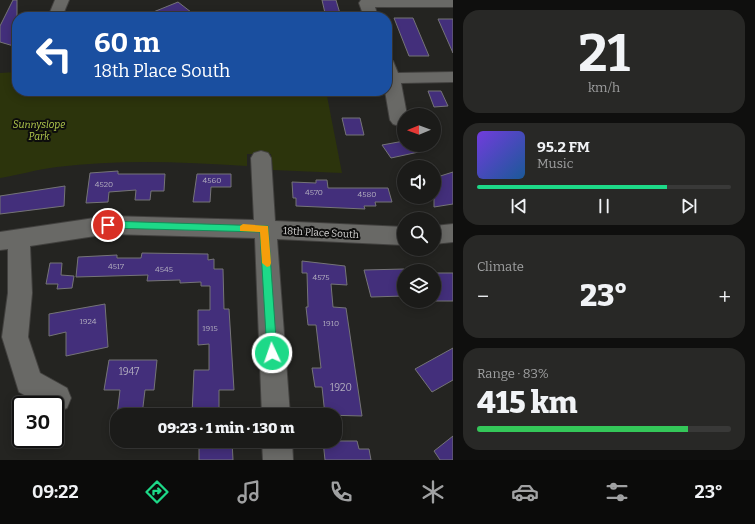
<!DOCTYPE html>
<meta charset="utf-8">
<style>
body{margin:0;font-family:Bitter,serif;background:#282826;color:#f1f3f6;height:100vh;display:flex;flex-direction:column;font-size:15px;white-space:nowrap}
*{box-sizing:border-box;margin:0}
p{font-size:13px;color:#a0a1a2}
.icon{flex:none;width:22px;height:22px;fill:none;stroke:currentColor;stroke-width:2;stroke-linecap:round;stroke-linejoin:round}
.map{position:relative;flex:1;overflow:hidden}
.details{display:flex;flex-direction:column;gap:10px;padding:10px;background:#0f0f0e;width:302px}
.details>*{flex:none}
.top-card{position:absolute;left:12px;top:12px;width:380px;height:84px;border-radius:16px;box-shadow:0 2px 10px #0003,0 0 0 1px #393938;background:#1a4fa0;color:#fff;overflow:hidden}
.needle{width:26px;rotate:269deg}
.buttons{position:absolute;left:397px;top:108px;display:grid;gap:8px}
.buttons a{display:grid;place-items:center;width:44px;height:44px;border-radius:50%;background:#1b1b19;box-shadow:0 2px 10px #0003,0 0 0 1px #393938;font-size:20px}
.speed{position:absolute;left:12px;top:396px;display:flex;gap:8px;font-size:20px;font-weight:700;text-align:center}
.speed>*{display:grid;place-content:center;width:52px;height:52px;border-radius:50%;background:#1b1b19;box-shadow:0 2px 10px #0003,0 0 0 1px #393938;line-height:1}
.speed .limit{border:2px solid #111;border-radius:6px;background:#fff;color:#111}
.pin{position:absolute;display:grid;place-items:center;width:34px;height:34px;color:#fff;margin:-17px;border:2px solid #fff;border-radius:50%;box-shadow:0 1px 4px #0007}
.me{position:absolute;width:44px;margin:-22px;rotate:357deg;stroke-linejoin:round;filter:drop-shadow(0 0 3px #0008)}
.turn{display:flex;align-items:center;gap:14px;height:84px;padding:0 16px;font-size:18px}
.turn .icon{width:52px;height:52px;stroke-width:2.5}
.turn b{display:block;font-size:28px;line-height:34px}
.big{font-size:30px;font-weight:800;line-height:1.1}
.details .tile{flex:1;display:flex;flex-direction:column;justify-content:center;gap:6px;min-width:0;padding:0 14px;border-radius:16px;background:#282826}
.details .dial{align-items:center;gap:0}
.dial b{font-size:52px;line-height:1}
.song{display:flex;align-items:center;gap:12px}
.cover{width:48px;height:48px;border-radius:6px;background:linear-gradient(135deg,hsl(260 70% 55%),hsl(210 70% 35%))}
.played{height:4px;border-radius:2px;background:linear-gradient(90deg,#1dd988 75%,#393938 75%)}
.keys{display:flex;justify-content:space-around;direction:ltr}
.heat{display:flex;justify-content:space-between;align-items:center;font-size:22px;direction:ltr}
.charge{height:6px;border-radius:3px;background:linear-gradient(90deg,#34c759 83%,#393938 0)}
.trip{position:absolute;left:110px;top:408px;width:232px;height:40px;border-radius:16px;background:#1b1b19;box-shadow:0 2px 10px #0003,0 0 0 1px #393938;font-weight:800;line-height:40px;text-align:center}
.tab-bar{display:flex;height:64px;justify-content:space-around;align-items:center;background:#0b0b0a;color:#a0a1a2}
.tab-bar .icon{width:28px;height:28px}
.tab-bar .on{color:#1dd988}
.tab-bar b{font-size:18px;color:#f1f3f6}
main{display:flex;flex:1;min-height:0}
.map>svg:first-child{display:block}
.green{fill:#2c340c}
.building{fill:#432f7b;stroke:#757477}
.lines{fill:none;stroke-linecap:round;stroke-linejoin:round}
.minor-casing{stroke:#42413f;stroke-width:2}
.minor{fill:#696966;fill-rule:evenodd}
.route{fill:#1dd988;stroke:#138d58}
.slow{fill:#f59e0b}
.labels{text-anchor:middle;stroke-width:4;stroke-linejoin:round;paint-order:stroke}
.number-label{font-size:8px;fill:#b1acbe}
.park-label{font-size:10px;font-style:italic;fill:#b5cd4e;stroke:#0d0d0c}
.street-label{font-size:10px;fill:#d6d5d4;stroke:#0d0d0c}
.near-number-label{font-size:10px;fill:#b1acbe}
</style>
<main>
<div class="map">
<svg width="453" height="460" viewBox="0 0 453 460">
<rect width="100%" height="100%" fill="#242421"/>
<!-- green -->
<path class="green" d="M17 72V91H326L342 173 273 170 271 154H247V166C184 162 120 159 57 167 38 169 19 175 0 178V73Z"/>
<!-- building -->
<g class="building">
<path d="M13 0H17V47L0 42V26Z"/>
<path d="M322 0H336L341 17H329L328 13H325Z"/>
<path d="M178 2 191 12 177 17H141Z"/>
<path d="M394 18H413L429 56H409Z"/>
<path d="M438 19H453V53Z"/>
<path d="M428 91H441L448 106 434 107Z"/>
<path d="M342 118H360L364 135H346Z"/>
<path d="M404 141V145H427L428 150 391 158 382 145Z"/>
<path d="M118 171V174H165L164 191H151L150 200H135L136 190 109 192 108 202 86 203 90 173Z"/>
<path d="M453 172V204L434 207V178Z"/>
<path d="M197 174H231V187H211L210 202H193Z"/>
<path d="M316 180H327L328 188H388L392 202H375L376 206H364L365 209 296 206V198H293L292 182 316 183Z"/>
<path d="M65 186 64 206 0 214V196Z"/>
<path d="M142 253 208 254V260L214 259V269H223L224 309H229L234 390H219V414H192L194 370H209V344L198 345V310H210V286H201V282L180 283V280L147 281 148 275 76 277 78 257 117 255V258H141Z"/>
<path d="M302 261 345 266 347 285 331 284 333 307 346 308 362 416 325 415 322 387H315L312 368H321L316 325H308L306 307H308L307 273H302Z"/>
<path d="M50 263H62L61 275 74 276 72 288 57 289 58 284H46Z"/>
<path d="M404 269V296L371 297 364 270Z"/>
<rect x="434" y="273" width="19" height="28"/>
<path d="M105 304 108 347 66 356V332L49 336V314Z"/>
<path d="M453 348V380L432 392 415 369Z"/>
<path d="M109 360H157L154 390H145L142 415H117L120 390H104Z"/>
<path d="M453 436V460H440L434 451Z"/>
<path d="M199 441H232L233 460H199Z"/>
<path d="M323 441H357L359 449H369L371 460H325Z"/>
</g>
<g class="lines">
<!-- minor casing -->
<g class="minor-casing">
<g id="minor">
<path d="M55 0H69L62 17H48Z"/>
<path d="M361 0H453V7H375L378 17H364L359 3Z"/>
<path d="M387 60 393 61 398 73 453 72V82L401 83 407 115H404V125L399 126 393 124 390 120 385 91H387Z"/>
<path d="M261 151 268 153 271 158 275 221 404 227V245L277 239 290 415H262L255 238 108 234 30 246 32 293 28 337 40 373 67 388 71 398 67 408 57 412 55 411V405H42L19 392 2 337 8 293V249L0 250V232L108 216 254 220 251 158 254 153Z"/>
<path d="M453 224V242L434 244V226Z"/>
<path d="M262 441H292L293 460H263Z"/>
</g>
</g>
<!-- minor -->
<use href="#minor" class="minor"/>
</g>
<!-- route -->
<path class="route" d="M108 221 268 226 277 353 276 357 272 358 268 357 267 353 260 232 108 228 103 225Z"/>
<!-- slow -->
<path class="slow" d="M243 224 268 226 271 263 270 266 267 267 262 263 260 232 240 231V226Z"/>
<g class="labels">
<!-- number labels -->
<g class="number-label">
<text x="212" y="183">4560</text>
<text x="104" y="187">4520</text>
<text x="314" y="195">4570</text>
<text x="367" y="197">4580</text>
<text x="116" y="269">4517</text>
<text x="164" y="272">4545</text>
<text x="321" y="280">4575</text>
<text x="88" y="324">1924</text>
<text x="331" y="326">1910</text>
<text x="210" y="331">1915</text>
</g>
<!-- park labels -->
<g class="park-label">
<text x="39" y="128">Sunnyslope<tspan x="39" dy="12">Park</tspan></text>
</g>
<!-- street labels -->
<g class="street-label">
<text transform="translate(321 232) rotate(3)" y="4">18th Place South</text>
</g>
<!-- near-number labels -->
<g class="near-number-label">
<text x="129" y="375">1947</text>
<text x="341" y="391">1920</text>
</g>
</g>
</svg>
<div class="buttons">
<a><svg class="needle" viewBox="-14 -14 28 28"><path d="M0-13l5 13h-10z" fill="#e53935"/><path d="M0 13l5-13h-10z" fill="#a0a1a2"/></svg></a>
<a><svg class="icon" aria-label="sound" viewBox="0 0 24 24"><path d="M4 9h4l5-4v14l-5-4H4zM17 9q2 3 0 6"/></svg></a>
<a><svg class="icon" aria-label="search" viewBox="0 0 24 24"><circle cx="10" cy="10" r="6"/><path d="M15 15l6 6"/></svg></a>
<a><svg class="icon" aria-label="layers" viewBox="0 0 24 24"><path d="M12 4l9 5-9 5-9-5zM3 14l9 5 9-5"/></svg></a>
</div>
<div class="speed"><div class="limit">30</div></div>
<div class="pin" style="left:108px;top:225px;background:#d93025"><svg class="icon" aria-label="arrive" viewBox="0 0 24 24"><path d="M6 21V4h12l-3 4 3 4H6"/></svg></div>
<svg class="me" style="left:272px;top:353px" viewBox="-20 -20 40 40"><circle r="17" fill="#1dd988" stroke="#fff" stroke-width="3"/><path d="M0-11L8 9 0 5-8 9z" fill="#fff"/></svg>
<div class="trip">09:23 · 1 min · 130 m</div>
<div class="top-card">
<div class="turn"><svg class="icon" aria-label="left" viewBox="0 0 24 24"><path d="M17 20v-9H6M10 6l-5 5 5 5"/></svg><div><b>60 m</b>18th Place South</div></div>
</div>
</div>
<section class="details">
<div class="tile dial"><b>21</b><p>km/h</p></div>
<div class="tile">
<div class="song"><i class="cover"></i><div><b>95.2 FM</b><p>Music</p></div></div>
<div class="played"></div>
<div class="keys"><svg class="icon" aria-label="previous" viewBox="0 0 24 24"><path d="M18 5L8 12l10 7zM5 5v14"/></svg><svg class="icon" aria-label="pause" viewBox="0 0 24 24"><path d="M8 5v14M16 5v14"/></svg><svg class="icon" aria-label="next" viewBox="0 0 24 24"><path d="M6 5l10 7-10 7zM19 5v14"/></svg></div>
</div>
<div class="tile"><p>Climate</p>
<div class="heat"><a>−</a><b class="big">23°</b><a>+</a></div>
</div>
<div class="tile"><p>Range · 83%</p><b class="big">415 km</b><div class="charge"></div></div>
</section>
</main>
<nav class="tab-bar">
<b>09:22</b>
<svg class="icon on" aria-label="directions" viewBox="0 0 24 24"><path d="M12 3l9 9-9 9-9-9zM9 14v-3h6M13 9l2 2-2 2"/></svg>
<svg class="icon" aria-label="music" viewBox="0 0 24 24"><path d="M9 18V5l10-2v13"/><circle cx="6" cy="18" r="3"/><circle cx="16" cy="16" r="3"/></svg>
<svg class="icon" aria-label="phone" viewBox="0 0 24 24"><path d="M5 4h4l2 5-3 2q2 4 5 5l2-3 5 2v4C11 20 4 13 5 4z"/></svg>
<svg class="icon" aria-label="climate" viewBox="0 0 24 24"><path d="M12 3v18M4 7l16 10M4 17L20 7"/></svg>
<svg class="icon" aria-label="car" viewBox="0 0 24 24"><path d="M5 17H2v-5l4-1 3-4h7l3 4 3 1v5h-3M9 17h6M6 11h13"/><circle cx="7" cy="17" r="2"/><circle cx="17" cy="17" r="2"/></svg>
<svg class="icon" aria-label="filters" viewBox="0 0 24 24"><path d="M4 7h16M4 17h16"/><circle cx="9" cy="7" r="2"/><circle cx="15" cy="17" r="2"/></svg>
<b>23°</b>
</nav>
